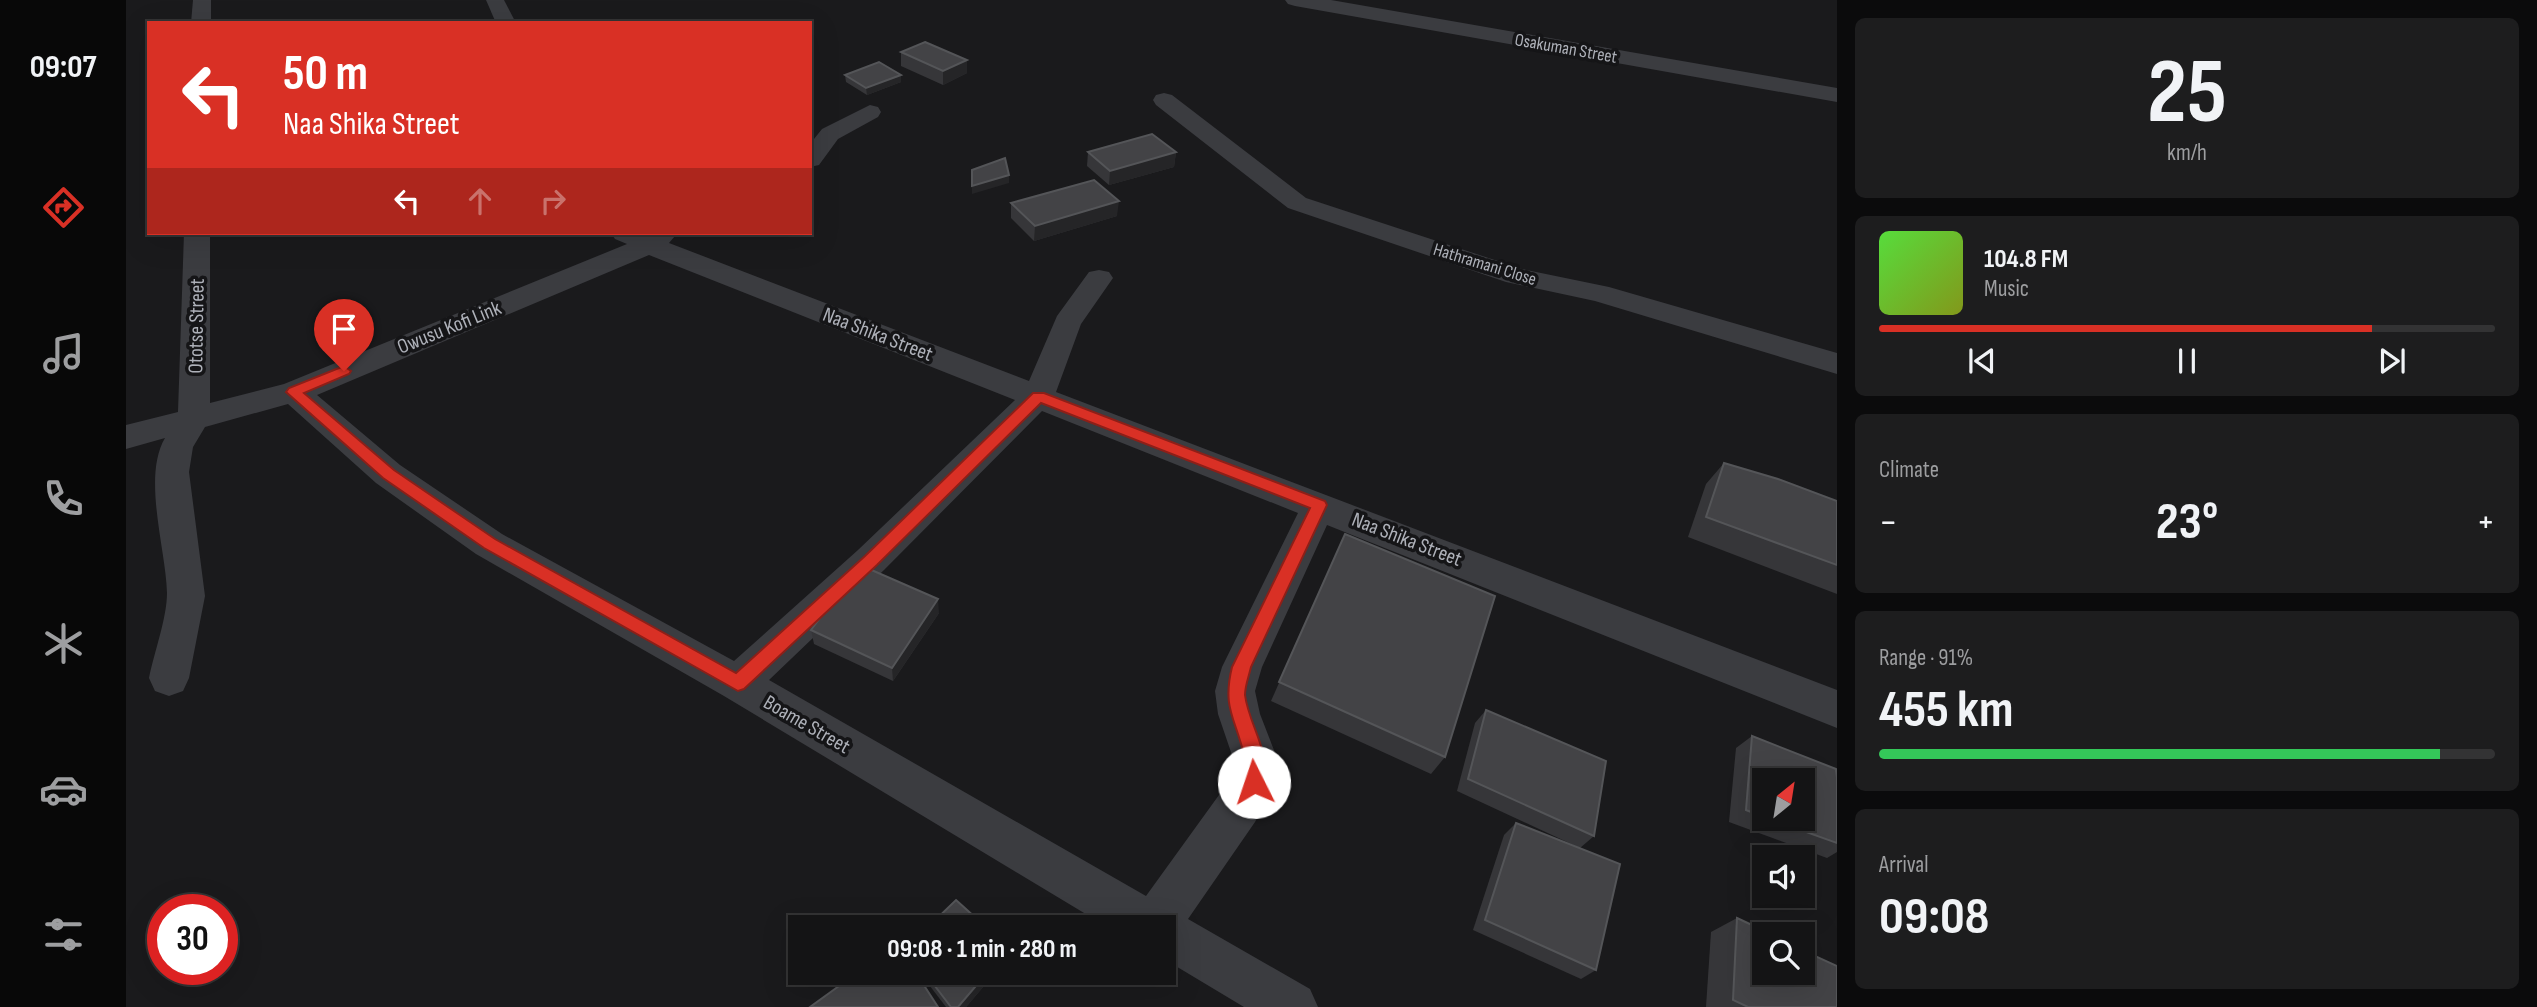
<!DOCTYPE html>
<meta charset="utf-8">
<style>
body{margin:0;font-family:"Sofia Sans Condensed",sans-serif;background:#1d1d1e;color:#f1f3f6;height:100vh;display:flex;flex-direction:column;font-size:26px;white-space:nowrap}
*{box-sizing:border-box;margin:0}
p{font-size:23px;color:#9d9ea0}
.icon{flex:none;width:38px;height:38px;fill:none;stroke:currentColor;stroke-width:2;stroke-linecap:round;stroke-linejoin:round}
.map{position:relative;flex:1;overflow:hidden}
.details{display:flex;flex-direction:column;gap:18px;padding:18px;background:#0b0b0c;width:700px}
.details>*{flex:none}
.banner{position:absolute;left:21px;top:21px;width:665px;height:214px;border-radius:0px;box-shadow:0 7px 28px #0002,0 0 0 2px #333334;background:#d93025;color:#fff;overflow:hidden}
.needle{width:46px;rotate:30deg}
.tools{position:absolute;left:1626px;top:768px;display:grid;gap:14px}
.tools a{display:grid;place-items:center;width:63px;height:63px;border-radius:0px;background:#141415;box-shadow:0 7px 28px #0002,0 0 0 2px #333334;font-size:35px}
.speed{position:absolute;left:21px;top:894px;display:flex;gap:14px;font-size:35px;font-weight:700;text-align:center}
.speed>*{display:grid;place-content:center;width:91px;height:91px;border-radius:50%;background:#141415;box-shadow:0 7px 28px #0002,0 0 0 2px #333334;line-height:1}
.speed .limit{border:10px solid #d22;background:#fff;color:#111}
.pin{position:absolute;display:grid;place-items:center;width:60px;height:60px;color:#fff;margin:-72px -30px;border-radius:50% 50% 50% 0;rotate:-45deg;box-shadow:0 0 7px #0007}
.pin .icon{rotate:45deg}
.me{position:absolute;width:77px;margin:-38px;rotate:356deg;stroke-linejoin:round;filter:drop-shadow(0 0 5px #0008)}
.turn{display:flex;align-items:center;gap:24px;height:147px;padding:0 21px;font-size:32px}
.turn .icon{width:91px;height:91px;stroke-width:2.5}
.turn b{display:block;font-size:49px;line-height:60px}
.lanes{display:flex;align-items:center;height:66px;padding:0 21px;background:#0003;justify-content:center;gap:35px;direction:ltr}
.lanes .off{opacity:.35}
.big{font-size:52px;font-weight:700;line-height:1.1}
.details .widget{flex:1;display:flex;flex-direction:column;justify-content:center;gap:10px;min-width:0;padding:0 24px;border-radius:10px;background:#1d1d1e}
.details .dial{align-items:center;gap:0}
.dial b{font-size:91px;line-height:1}
.song{display:flex;align-items:center;gap:21px}
.cover{width:84px;height:84px;border-radius:10px;background:linear-gradient(135deg,hsl(110 70% 55%),hsl(70 70% 35%))}
.played{height:7px;border-radius:4px;background:linear-gradient(90deg,#d93025 80%,#333334 80%)}
.keys{display:flex;justify-content:space-around;direction:ltr}
.heat{display:flex;justify-content:space-between;align-items:center;font-size:38px;direction:ltr}
.charge{height:10px;border-radius:5px;background:linear-gradient(90deg,#34c759 91%,#333334 0)}
.trip{position:absolute;left:662px;top:915px;width:388px;height:70px;border-radius:0px;background:#141415;box-shadow:0 7px 28px #0002,0 0 0 2px #333334;font-weight:700;line-height:70px;text-align:center}
main{display:flex;flex:1;min-height:0}
.tabs{display:flex;flex-direction:column;width:126px;justify-content:space-around;align-items:center;background:#080808;color:#9d9ea0}
.tabs .icon{width:49px;height:49px}
.tabs .selected{color:#d93025}
.tabs b{font-size:32px;color:#f1f3f6}
.map>svg:first-child{display:block}
.lines{fill:none;stroke-linecap:round;stroke-linejoin:round}
.minor{fill:#3b3c40;fill-rule:evenodd}
.tertiary{fill:#3b3c40;fill-rule:evenodd}
.wall{fill:#363639;fill-rule:evenodd}
.shaded-wall{fill:#252527}
.building{fill:#434346;stroke:#545558;stroke-width:2}
.route{fill:#d93025;stroke:#8d1f18;stroke-width:2}
.labels{text-anchor:middle;stroke-width:7;stroke-linejoin:round;paint-order:stroke}
.far-street-label{font-size:18px;fill:#aeb1b9;stroke:#151517}
.street-label{font-size:21px;fill:#aeb1b9;stroke:#151517}
</style>
<main>
<nav class="tabs">
<b>09:07</b>
<svg class="icon selected" aria-label="directions" viewBox="0 0 24 24"><path d="M12 3l9 9-9 9-9-9zM9 14v-3h6M13 9l2 2-2 2"/></svg>
<svg class="icon" aria-label="music" viewBox="0 0 24 24"><path d="M9 18V5l10-2v13"/><circle cx="6" cy="18" r="3"/><circle cx="16" cy="16" r="3"/></svg>
<svg class="icon" aria-label="phone" viewBox="0 0 24 24"><path d="M5 4h4l2 5-3 2q2 4 5 5l2-3 5 2v4C11 20 4 13 5 4z"/></svg>
<svg class="icon" aria-label="climate" viewBox="0 0 24 24"><path d="M12 3v18M4 7l16 10M4 17L20 7"/></svg>
<svg class="icon" aria-label="car" viewBox="0 0 24 24"><path d="M5 17H2v-5l4-1 3-4h7l3 4 3 1v5h-3M9 17h6M6 11h13"/><circle cx="7" cy="17" r="2"/><circle cx="17" cy="17" r="2"/></svg>
<svg class="icon" aria-label="filters" viewBox="0 0 24 24"><path d="M4 7h16M4 17h16"/><circle cx="9" cy="7" r="2"/><circle cx="15" cy="17" r="2"/></svg>
</nav>
<div class="map">
<svg width="1711" height="1007" viewBox="0 0 1711 1007">
<rect width="100%" height="100%" fill="#1a1a1c"/>
<g class="lines">
<!-- minor -->
<g class="minor">
<path d="M67 0H85V23H65Z"/>
<path d="M360 0H378L390 23H370Z"/>
<path d="M1038 93 1046 95 1180 198 1396 269 1483 287 1711 353V374L1469 301 1380 282 1162 208 1030 105 1027 100 1030 95Z"/>
<path d="M744 105 752 107 755 112 752 117 712 139 693 165 684 167V144L696 129Z"/>
<path d="M58 233H84V403L158 384 501 244 489 239 485 233H547L549 236 543 243 903 381 931 316 963 272 973 270 983 272 987 278 955 324 930 392 1711 690V728L1201 525 1136 667 1129 691 1134 714 1151 758 1150 782 1129 822 1062 919 1184 989 1192 1007H1118L1038 959V928H983L598 696 350 554 250 483 162 404 79 427 67 447 63 472 79 596 63 678 57 691 43 696 29 691 23 678C28 653 41 618 41 593 40 549 16 477 39 438L0 449V425L52 412ZM523 255 889 400 732 550 608 661 376 534 274 465 191 395ZM916 411 1172 513 1096 667 1089 691 1092 714 1107 758 1106 777 1020 896 643 680 758 570Z"/>
</g>
<!-- tertiary -->
<path class="tertiary" d="M1159 0H1205L1711 88V102L1169 6 1162 4Z"/>
</g>
<!-- wall -->
<g class="wall">
<path d="M775 52 841 60V73L817 85 775 66Z"/>
<path d="M719 75H775V82L741 95 720 82Z"/>
<path d="M962 152H1050L1048 167 983 185 961 166Z"/>
<path d="M885 203 991 216 908 241 885 218Z"/>
<path d="M1598 463 1711 501V594L1562 537 1580 484Z"/>
<path d="M1219 534 1319 757 1305 774 1145 701Z"/>
<path d="M813 613 767 681 688 644 685 630Z"/>
<path d="M1360 710 1468 836 1454 848 1331 791 1349 723Z"/>
<path d="M1626 736 1711 778V852L1701 858 1603 822 1610 748ZM1638 780 1676 819H1638Z"/>
<path d="M1390 823 1470 970 1455 979 1347 930 1378 835Z"/>
<path d="M1611 918 1711 1007H1580L1585 932Z"/>
<path d="M794 973H869L840 1007H820Z"/>
</g>
<!-- shaded-wall -->
<g class="shaded-wall">
<path d="M841 60V73L817 85V71Z"/>
<path d="M775 75V82L741 95 740 88Z"/>
<path d="M1050 152 1048 167 983 185 984 171Z"/>
<path d="M883 175V183L846 194V186Z"/>
<path d="M993 201 991 216 908 241 909 226Z"/>
<path d="M812 599 813 613 767 681 766 668Z"/>
<path d="M861 973H869L840 1007H832Z"/>
</g>
<!-- building -->
<g class="building">
<path d="M799 42 841 60 817 71 775 52Z"/>
<path d="M753 62 775 75 740 88 719 75Z"/>
<path d="M1026 134 1050 152 984 171 962 152Z"/>
<path d="M879 158 883 175 846 186V170Z"/>
<path d="M968 180 993 201 909 226 885 203Z"/>
<path d="M1598 463 1652 479 1711 501V565L1580 517Z"/>
<path d="M1219 534 1369 596 1319 757 1153 682Z"/>
<path d="M734 565 812 599 766 668 685 630Z"/>
<path d="M1360 710 1480 761 1468 836 1342 779Z"/>
<path d="M1626 736 1710 769 1711 778V843L1644 819H1676V780H1638V817L1620 810Z"/>
<path d="M1390 823 1494 864 1470 970 1359 920Z"/>
<path d="M830 900 861 928H801Z"/>
<path d="M1611 918 1645 934H1638V973H1676V950L1711 966V1007H1622L1607 1000Z"/>
<path d="M731 973H790L812 1007H684Z"/>
<path d="M799 973H861L832 1007H825Z"/>
</g>
<!-- route -->
<path class="route" d="M218 366 225 371 223 374 178 393 268 470 369 539 610 673 739 556 907 393H918L1199 501 1201 505 1125 667C1123 676 1119 686 1119 695 1123 727 1149 757 1135 788L1128 791 1121 788C1116 777 1121 766 1118 755 1109 717 1096 708 1106 667L1184 508 915 403 751 565 618 689 612 691 358 548 257 478 160 392 163 388Z"/>
<g class="labels">
<!-- far-street labels -->
<g class="far-street-label">
<text transform="translate(1440 48) rotate(10)" y="6">Osakuman Street</text>
<text transform="translate(1359 264) rotate(17)" y="6">Hathramani Close</text>
</g>
<!-- street labels -->
<g class="street-label">
<text transform="translate(70 326) rotate(-89)" y="7">Ototse Street</text>
<text transform="translate(323 327) rotate(-22)" y="7">Owusu Kofi Link</text>
<text transform="translate(752 334) rotate(21)" y="7">Naa Shika Street</text>
<text transform="translate(1281 539) rotate(21)" y="7">Naa Shika Street</text>
<text transform="translate(681 724) rotate(30)" y="7">Boame Street</text>
</g>
</g>
</svg>
<div class="tools">
<a><svg class="needle" viewBox="-14 -14 28 28"><path d="M0-13l5 13h-10z" fill="#e53935"/><path d="M0 13l5-13h-10z" fill="#9d9ea0"/></svg></a>
<a><svg class="icon" aria-label="sound" viewBox="0 0 24 24"><path d="M4 9h4l5-4v14l-5-4H4zM17 9q2 3 0 6"/></svg></a>
<a><svg class="icon" aria-label="search" viewBox="0 0 24 24"><circle cx="10" cy="10" r="6"/><path d="M15 15l6 6"/></svg></a>
</div>
<div class="speed"><div class="limit">30</div></div>
<div class="pin" style="left:218px;top:371px;background:#d93025"><svg class="icon" aria-label="arrive" viewBox="0 0 24 24"><path d="M6 21V4h12l-3 4 3 4H6"/></svg></div>
<svg class="me" style="left:1128px;top:782px" viewBox="-20 -20 40 40"><circle r="19" fill="#fff"/><path d="M0-13L10 11 0 6-10 11z" fill="#d93025"/></svg>
<div class="trip">09:08 · 1 min · 280 m</div>
<div class="banner">
<div class="turn"><svg class="icon" aria-label="left" viewBox="0 0 24 24"><path d="M17 20v-9H6M10 6l-5 5 5 5"/></svg><div><b>50 m</b>Naa Shika Street</div></div>
<div class="lanes"><svg class="icon" aria-label="left" viewBox="0 0 24 24"><path d="M17 20v-9H6M10 6l-5 5 5 5"/></svg><svg class="icon off" aria-label="ahead" viewBox="0 0 24 24"><path d="M12 20V5M6 11l6-6 6 6"/></svg><svg class="icon off" aria-label="right" viewBox="0 0 24 24"><path d="M7 20v-9h11M14 6l5 5-5 5"/></svg></div>
</div>
</div>
<section class="details">
<div class="widget dial"><b>25</b><p>km/h</p></div>
<div class="widget">
<div class="song"><i class="cover"></i><div><b>104.8 FM</b><p>Music</p></div></div>
<div class="played"></div>
<div class="keys"><svg class="icon" aria-label="previous" viewBox="0 0 24 24"><path d="M18 5L8 12l10 7zM5 5v14"/></svg><svg class="icon" aria-label="pause" viewBox="0 0 24 24"><path d="M8 5v14M16 5v14"/></svg><svg class="icon" aria-label="next" viewBox="0 0 24 24"><path d="M6 5l10 7-10 7zM19 5v14"/></svg></div>
</div>
<div class="widget"><p>Climate</p>
<div class="heat"><a>−</a><b class="big">23°</b><a>+</a></div>
</div>
<div class="widget"><p>Range · 91%</p><b class="big">455 km</b><div class="charge"></div></div>
<div class="widget"><p>Arrival</p><b class="big">09:08</b></div>
</section>
</main>
